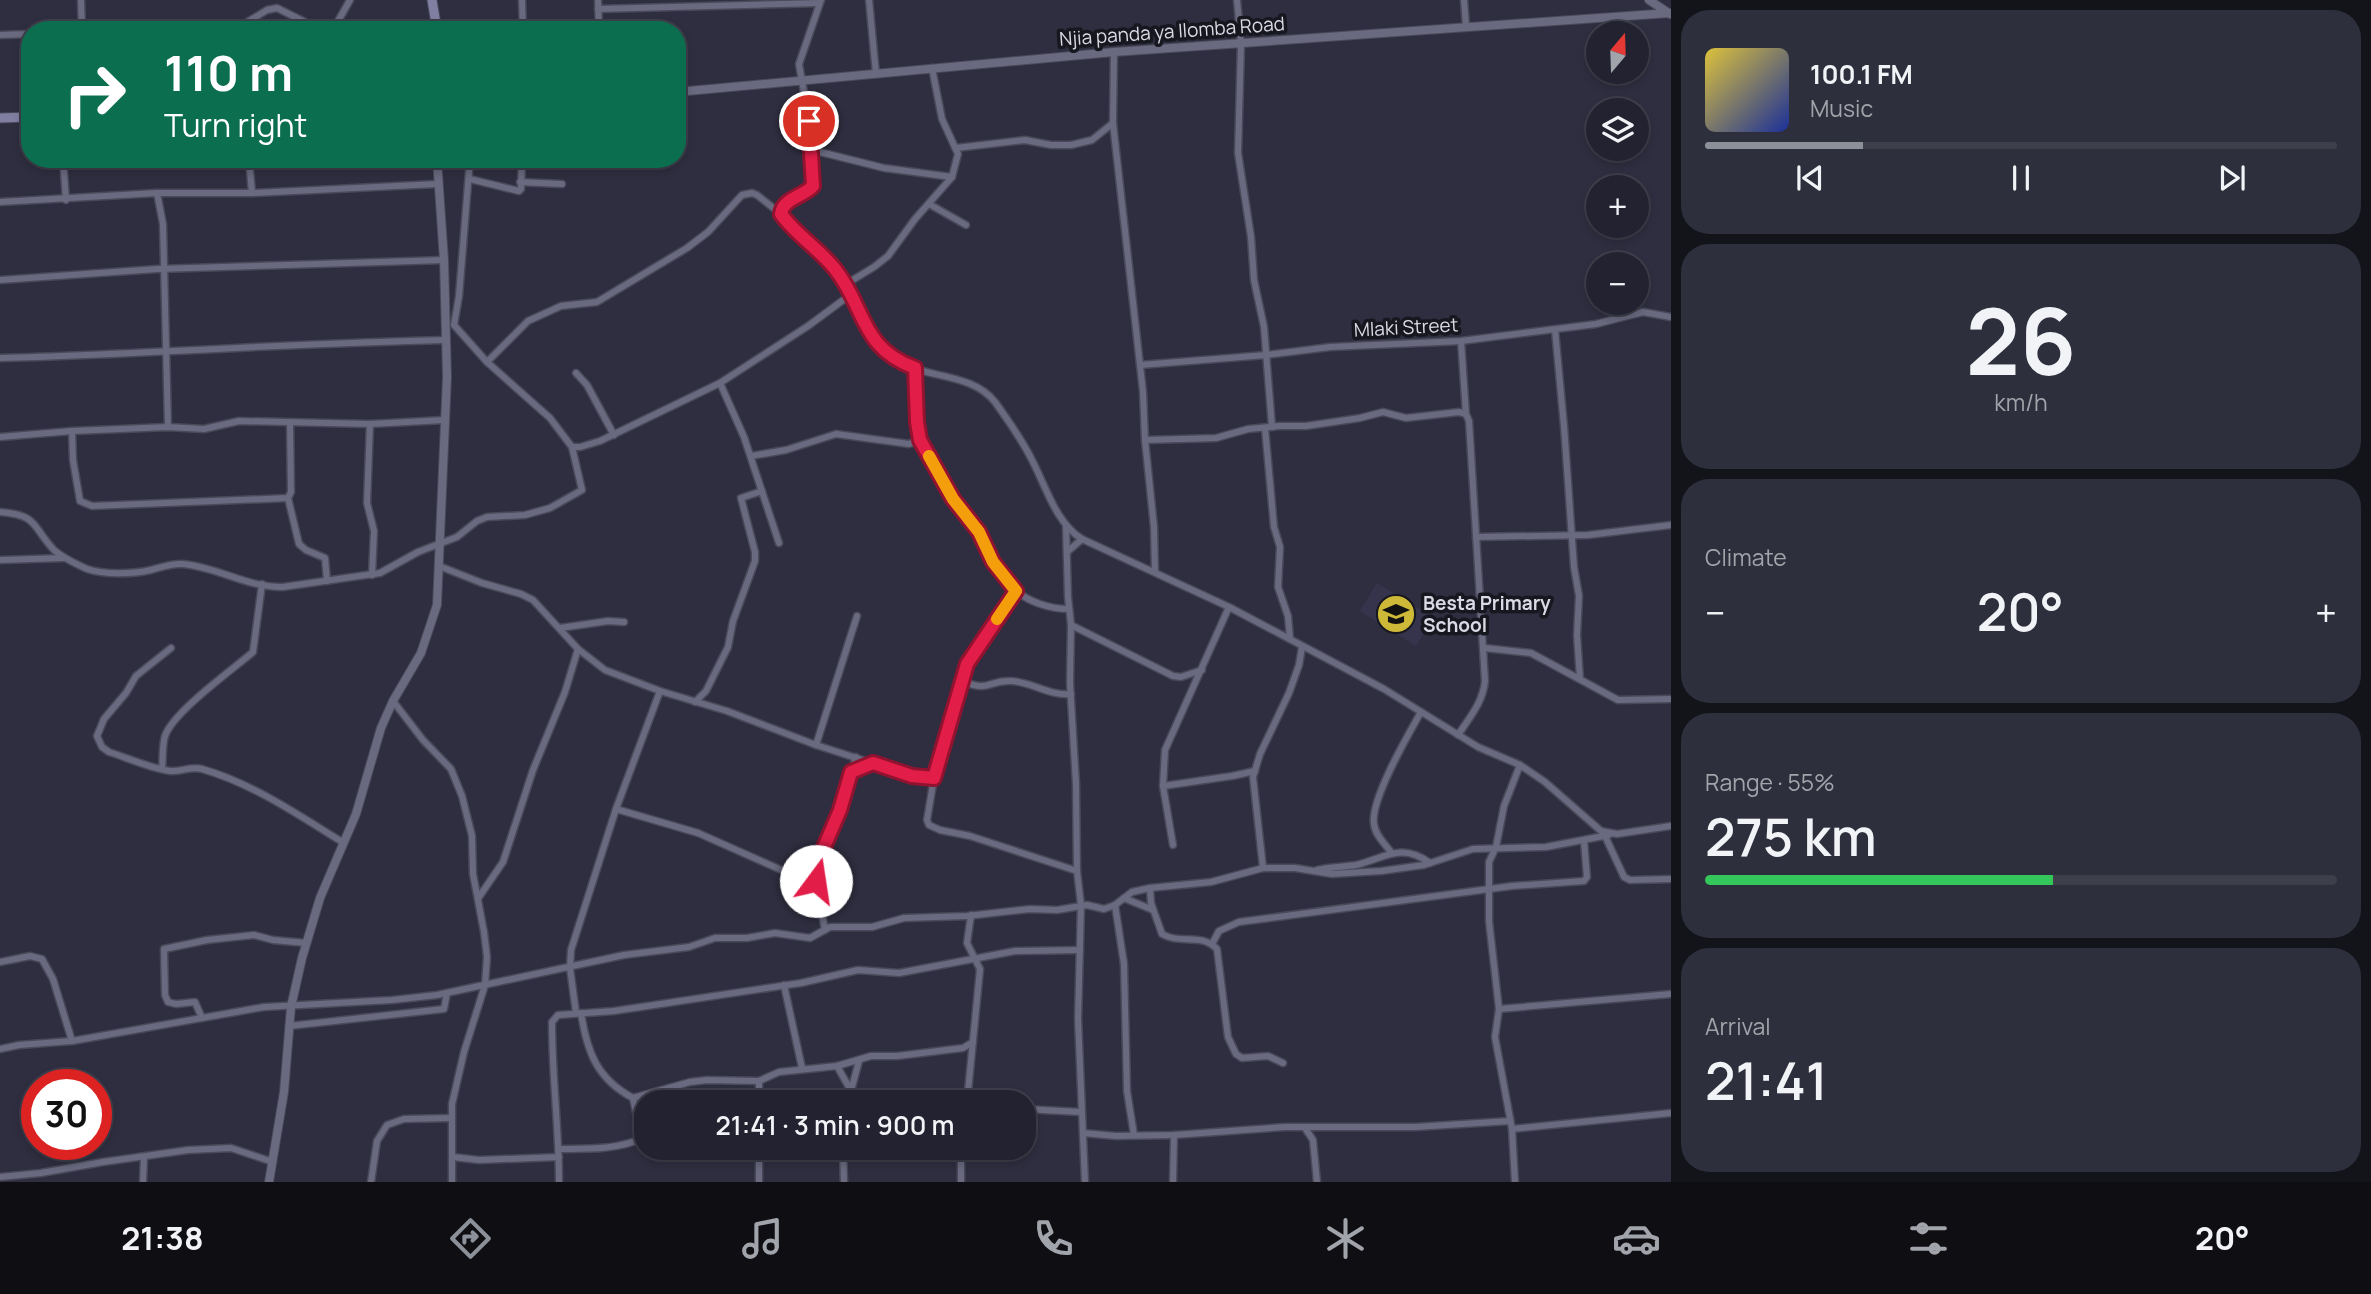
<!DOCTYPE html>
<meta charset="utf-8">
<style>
body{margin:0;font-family:Manrope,sans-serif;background:#2e2f3c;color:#f1f3f6;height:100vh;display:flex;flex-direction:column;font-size:26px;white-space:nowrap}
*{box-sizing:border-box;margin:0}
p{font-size:23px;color:#a2a4ab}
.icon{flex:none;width:38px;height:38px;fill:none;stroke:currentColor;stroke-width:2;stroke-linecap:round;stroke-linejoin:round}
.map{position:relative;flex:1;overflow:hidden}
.drawer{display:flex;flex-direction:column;gap:10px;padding:10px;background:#13131a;width:700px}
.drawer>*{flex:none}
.hud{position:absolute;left:21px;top:21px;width:665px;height:147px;border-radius:28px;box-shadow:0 4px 10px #0003,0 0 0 2px #3f3f4c;background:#0b6e4f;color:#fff;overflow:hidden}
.needle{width:46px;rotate:19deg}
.fabs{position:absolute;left:1586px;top:21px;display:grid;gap:14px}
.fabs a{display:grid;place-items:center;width:63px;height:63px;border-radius:50%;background:#222230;box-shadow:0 4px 10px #0003,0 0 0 2px #3f3f4c;font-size:35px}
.speed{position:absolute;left:21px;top:1069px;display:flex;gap:14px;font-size:35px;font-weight:700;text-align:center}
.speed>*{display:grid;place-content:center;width:91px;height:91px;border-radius:50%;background:#222230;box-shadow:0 4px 10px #0003,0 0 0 2px #3f3f4c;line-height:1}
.speed .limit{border:10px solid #d22;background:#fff;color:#111}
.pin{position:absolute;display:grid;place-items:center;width:60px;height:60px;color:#fff;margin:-30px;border:4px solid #fff;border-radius:50%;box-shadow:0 2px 7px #0007}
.me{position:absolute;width:77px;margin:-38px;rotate:14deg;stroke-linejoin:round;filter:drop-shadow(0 0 5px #0008)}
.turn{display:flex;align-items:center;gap:24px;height:147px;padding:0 28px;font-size:32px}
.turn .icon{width:91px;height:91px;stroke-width:2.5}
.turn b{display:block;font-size:49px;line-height:60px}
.big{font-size:52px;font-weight:600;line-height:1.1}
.drawer .tile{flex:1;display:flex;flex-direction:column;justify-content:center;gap:10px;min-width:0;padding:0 24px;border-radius:28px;background:#2e2f3c}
.drawer .dial{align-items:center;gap:0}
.dial b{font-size:91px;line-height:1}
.song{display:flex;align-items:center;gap:21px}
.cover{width:84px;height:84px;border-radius:10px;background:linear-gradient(135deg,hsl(50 70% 55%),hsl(230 70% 35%))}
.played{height:7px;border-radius:4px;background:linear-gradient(90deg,#8c9099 25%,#3f3f4c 25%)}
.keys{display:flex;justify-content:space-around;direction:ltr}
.heat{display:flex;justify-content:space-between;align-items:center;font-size:38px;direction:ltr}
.charge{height:10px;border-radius:5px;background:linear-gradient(90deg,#34c759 55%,#3f3f4c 0)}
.trip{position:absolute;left:634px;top:1090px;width:402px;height:70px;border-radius:28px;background:#222230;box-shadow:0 4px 10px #0003,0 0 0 2px #3f3f4c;font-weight:600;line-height:70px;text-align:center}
.menu{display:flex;height:112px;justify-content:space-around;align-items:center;background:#0e0e13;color:#a2a4ab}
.menu .icon{width:49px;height:49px}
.menu .on{color:#8c9099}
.menu b{font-size:32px;color:#f1f3f6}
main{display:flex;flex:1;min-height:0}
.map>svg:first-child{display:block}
.built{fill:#36344d}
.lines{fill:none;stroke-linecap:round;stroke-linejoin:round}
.minor-casing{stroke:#4a4959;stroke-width:9}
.tertiary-casing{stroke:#4a4959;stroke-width:10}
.secondary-casing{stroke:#4a4959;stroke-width:11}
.minor{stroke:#69697f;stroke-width:6}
.tertiary{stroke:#69697f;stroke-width:8}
.secondary{stroke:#807fa2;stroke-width:9}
.route-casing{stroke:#92132f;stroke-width:18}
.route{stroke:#e11d48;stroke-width:12}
.slow{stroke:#f59e0b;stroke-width:12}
.labels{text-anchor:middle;stroke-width:7;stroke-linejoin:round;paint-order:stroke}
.street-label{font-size:19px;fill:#dadae6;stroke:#171720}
.poi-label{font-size:19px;font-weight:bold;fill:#dadae6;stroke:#171720;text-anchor:start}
</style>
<main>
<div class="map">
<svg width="1671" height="1182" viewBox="0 0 1671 1182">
<rect width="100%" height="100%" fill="#2e2e40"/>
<!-- built -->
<path class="built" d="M1377 583 1433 617 1416 646 1360 611Z"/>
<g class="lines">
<!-- minor casing -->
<g class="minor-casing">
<g id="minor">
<path d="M81 0 82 30"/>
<path d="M522 0 523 30"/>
<path d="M598 0 599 30"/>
<path d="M821 0 799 64 809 121 813 186C803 196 783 198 781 214 799 240 830 255 846 284 858 307 867 338 889 356 919 380 970 370 995 402 1008 420 1022 440 1032 460 1046 487 1056 523 1082 539L1229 607 1384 689 1478 747 1520 765 1545 782 1601 831 1617 834 1671 826"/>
<path d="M869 0 876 74"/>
<path d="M1237 0 1241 44 1238 153 1251 237 1254 280 1264 327 1272 427"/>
<path d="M1464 0 1466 26"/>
<path d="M598 9 819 3"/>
<path d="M156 30 239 27 267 10 277 8 321 30"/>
<path d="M333 30 350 0"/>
<path d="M0 35 30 34"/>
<path d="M1114 52 1113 123 1143 392 1145 440 1154 527 1155 572"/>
<path d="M956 148 1025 140 1051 145H1071L1092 140 1113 123"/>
<path d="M812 150 884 168 952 177"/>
<path d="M63 159 66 200"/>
<path d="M249 159 252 193"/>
<path d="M470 159 459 296 454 325 487 362 550 418 572 447H580L600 441 720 383 808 326 850 295"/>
<path d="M470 179 519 191 521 189 522 159"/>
<path d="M520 182 562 184"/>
<path d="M157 193 163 224 168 427"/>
<path d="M0 202 157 193H252L437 184"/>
<path d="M929 204 966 225"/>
<path d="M0 280 157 269 444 260"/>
<path d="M846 284 874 267 888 256 915 219 952 177 958 154 942 119 932 68"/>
<path d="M1555 330 1564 426 1574 567 1579 596 1577 635 1580 679"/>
<path d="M1461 341 1466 414"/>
<path d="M0 358C148 354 296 343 445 340"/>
<path d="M487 362 528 321 561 306 597 302 687 248 708 232 742 195 752 193 757 195 781 214"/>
<path d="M1140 365 1266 355 1330 347 1461 341 1596 324 1643 312 1671 317"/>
<path d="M915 368C917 391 913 416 920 438 929 471 957 502 977 530 991 549 996 572 1014 589 1028 602 1050 609 1069 609"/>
<path d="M576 373 587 385 614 435"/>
<path d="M720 383 744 437 779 543"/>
<path d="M370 424 367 503 374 531 372 575"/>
<path d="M1265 428 1274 527 1280 547 1278 587 1288 616 1290 639"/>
<path d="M72 431 73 460 80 501 92 506 288 498 291 492 290 423"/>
<path d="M0 437 72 431 168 427 204 429 239 421 370 424 444 420"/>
<path d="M1145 440 1216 438 1248 429 1279 426H1306L1360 418 1383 412 1406 418 1459 412 1466 414 1469 421 1485 681C1483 702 1470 717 1458 735"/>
<path d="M751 456 786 450 836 434 909 444 920 440"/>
<path d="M288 498 299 544 306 550 325 558 327 581"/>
<path d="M0 512C39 515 32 527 54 550 63 558 76 564 87 569 105 575 133 574 151 570 162 567 172 563 183 564 217 567 249 588 283 587L380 573 418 552 457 537 477 521 487 517 525 515 550 508 582 490 572 447"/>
<path d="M1066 527 1068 597 1071 625 1070 683 1076 784 1077 871 1081 905 1078 1019 1085 1182"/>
<path d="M1476 537 1588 535 1671 525"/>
<path d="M1067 552 1082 539"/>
<path d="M0 560 63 558"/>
<path d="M439 566 482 583 521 594 533 600 578 649 605 670 660 691 727 711 816 745 912 776 934 778"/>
<path d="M1016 591 967 664 934 778 927 820 929 825 940 830 970 836 1077 871"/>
<path d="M1071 625 1173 676 1181 677 1202 670"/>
<path d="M560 628 608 621 624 622"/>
<path d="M171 648 136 676 126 693 104 719 97 736 102 747 109 752C128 758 149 768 170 771 181 772 191 766 202 769 254 784 298 815 344 843"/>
<path d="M1485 648 1531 653 1618 700 1671 699"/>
<path d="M962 681C991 693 987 680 1011 681 1032 682 1049 696 1071 694"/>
<path d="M393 701 423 740 451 769 462 796 472 836 473 874 484 932 487 957 485 985 464 1052 452 1104V1182"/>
<path d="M695 702 706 691 728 647 733 621 755 561V552L741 498 762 491"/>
<path d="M816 745 857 616"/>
<path d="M162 769C163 759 162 746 165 736 173 712 232 670 253 652L262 584"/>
<path d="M1163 786 1232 776 1255 771"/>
<path d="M616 809 698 833 788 873 816 881"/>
<path d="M1605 836 1624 877 1630 880 1671 879"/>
<path d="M1173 845 1163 786 1165 750 1229 607"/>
<path d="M1391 852C1385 844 1375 835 1374 824 1370 800 1408 735 1421 712"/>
<path d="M1263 868 1253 777 1260 754 1289 693 1299 665 1302 647"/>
<path d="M1317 870C1329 867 1343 867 1356 865 1385 858 1401 842 1430 863"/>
<path d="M1150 888 1151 903 1162 934C1180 945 1201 932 1217 949L1228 1037 1236 1054 1242 1058 1268 1056 1283 1063"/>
<path d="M479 897 503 862 533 770 565 692 578 649"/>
<path d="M1124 898 1153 910"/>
<path d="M1115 905 1124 964 1127 1091 1134 1135"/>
<path d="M825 930 816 881 818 868 840 810 856 757"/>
<path d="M1212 944 1219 931 1239 922 1512 886 1584 881 1587 877 1584 841"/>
<path d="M0 962 30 956 42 959 53 979 72 1041"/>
<path d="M784 985 802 1068"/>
<path d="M1499 1009 1671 994"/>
<path d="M576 1013 570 968 571 950 616 809 660 691"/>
<path d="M581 1013C587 1052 597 1079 633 1098L690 1082 707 1080 759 1081 779 1072 837 1066 871 1056H897L963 1048 973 1042"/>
<path d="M202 1018 195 1002 176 1004 168 1002 165 995 164 949 207 940 254 935 273 940 306 943"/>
<path d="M289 1026 444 1009 447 993"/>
<path d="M0 1049 19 1045 72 1041 264 1007 392 1000 437 995 624 955 689 947 715 938H747L775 933 810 938 830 927H872L904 918 967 916 1030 909 1057 910 1087 905 1104 909 1115 905 1132 892 1150 888 1211 882 1263 868H1295L1332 874 1381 871 1424 865 1473 849 1546 847 1609 835"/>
<path d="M837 1066 850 1089"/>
<path d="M759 1081V1102"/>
<path d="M633 1098 638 1121 646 1137"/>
<path d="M848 1102 859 1061"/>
<path d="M967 1102 980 969 967 943 971 915"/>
<path d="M1024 1109 1081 1112"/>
<path d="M1305 1128 1313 1140 1317 1182"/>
<path d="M1512 1129 1671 1113"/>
<path d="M1083 1133 1116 1136 1174 1135 1285 1127H1415L1510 1121"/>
<path d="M759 1148V1182"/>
<path d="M782 1148 843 1152"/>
<path d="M559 1149C589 1149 618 1150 645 1137"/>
<path d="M843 1150 844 1182"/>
<path d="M453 1157 479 1160 559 1157"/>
<path d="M0 1177 41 1173 103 1162 188 1150 231 1148 273 1162"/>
<path d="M143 1182 144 1157"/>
<path d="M371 1182 377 1141 387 1125 404 1119 451 1118"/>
<path d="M559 1182C559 1129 552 1076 552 1022L558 1015 614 1011 801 983 858 970 899 973 1015 951 1080 950"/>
<path d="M961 1182V1148"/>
<path d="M1173 1182 1174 1135"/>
<path d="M1515 1182 1512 1129 1495 1037 1499 1009 1489 921V862L1496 847 1504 806 1520 765"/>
</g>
</g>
<!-- tertiary casing -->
<g class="tertiary-casing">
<g id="tertiary">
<path d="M1649 0 1670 14"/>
<path d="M677 92 1114 52 1670 13"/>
<path d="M269 1182 284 1092 291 1007 302 958 320 898 356 814 381 728 393 701 421 653 437 605 447 377 444 260 437 159"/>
</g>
</g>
<!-- secondary casing -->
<g class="secondary-casing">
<g id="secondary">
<path d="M432 0 437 30"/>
<path d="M0 118 30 117"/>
</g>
</g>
<!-- minor -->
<use href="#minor" class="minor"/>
<!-- tertiary -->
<use href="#tertiary" class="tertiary"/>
<!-- secondary -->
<use href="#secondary" class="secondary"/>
</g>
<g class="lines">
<!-- route casing -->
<g class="route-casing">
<path id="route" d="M809 121 813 186C803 197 783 198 781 214 795 234 819 249 835 269 866 308 860 348 915 368L917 422 920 440 953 499 979 532 993 562 1016 591 967 664 934 778 912 776 873 763 851 772 840 810 822 852 816 881"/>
</g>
<!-- route -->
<use href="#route" class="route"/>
<!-- slow -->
<path class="slow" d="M929 456 953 499 979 532 993 562 1016 591 997 619"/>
</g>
<!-- icons -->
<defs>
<g id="school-disc" transform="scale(2.0125)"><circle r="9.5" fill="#ceb837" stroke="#171720"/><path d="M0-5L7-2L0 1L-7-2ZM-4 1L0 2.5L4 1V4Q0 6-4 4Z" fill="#111"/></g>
</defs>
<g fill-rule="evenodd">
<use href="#school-disc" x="1396" y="614"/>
</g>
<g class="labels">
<!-- street labels -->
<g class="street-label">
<text transform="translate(1172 31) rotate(-4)" y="7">Njia panda ya Ilomba Road</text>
<text transform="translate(1406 327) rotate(-3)" y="7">Mlaki Street</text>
</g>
<!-- poi labels -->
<g class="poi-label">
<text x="1423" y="610">Besta Primary<tspan x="1423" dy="22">School</tspan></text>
</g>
</g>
</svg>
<div class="fabs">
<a><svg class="needle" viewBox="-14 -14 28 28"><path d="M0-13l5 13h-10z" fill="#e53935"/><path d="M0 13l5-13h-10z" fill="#a2a4ab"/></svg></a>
<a><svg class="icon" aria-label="layers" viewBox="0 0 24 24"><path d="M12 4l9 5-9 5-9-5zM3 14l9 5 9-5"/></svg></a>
<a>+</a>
<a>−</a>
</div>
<div class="speed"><div class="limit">30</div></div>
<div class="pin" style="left:809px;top:121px;background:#d93025"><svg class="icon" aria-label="arrive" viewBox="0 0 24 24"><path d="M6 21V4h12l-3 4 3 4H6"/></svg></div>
<svg class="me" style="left:816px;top:881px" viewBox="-20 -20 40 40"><circle r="19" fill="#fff"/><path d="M0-13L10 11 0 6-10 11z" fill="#e11d48"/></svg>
<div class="trip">21:41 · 3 min · 900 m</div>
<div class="hud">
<div class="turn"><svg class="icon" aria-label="right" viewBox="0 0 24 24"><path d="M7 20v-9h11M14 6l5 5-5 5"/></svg><div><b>110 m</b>Turn right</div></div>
</div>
</div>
<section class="drawer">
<div class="tile">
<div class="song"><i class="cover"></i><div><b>100.1 FM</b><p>Music</p></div></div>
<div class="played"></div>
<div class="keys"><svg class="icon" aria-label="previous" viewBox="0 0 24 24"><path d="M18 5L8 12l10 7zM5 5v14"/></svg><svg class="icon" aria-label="pause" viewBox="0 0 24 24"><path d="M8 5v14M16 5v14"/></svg><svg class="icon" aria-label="next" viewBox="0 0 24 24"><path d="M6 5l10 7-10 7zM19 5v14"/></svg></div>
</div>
<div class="tile dial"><b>26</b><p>km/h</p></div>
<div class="tile"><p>Climate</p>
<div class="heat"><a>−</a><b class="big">20°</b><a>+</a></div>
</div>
<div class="tile"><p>Range · 55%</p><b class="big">275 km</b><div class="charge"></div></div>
<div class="tile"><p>Arrival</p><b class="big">21:41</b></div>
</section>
</main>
<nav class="menu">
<b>21:38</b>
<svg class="icon on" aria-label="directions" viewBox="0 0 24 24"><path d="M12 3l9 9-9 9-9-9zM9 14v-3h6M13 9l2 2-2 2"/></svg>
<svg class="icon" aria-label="music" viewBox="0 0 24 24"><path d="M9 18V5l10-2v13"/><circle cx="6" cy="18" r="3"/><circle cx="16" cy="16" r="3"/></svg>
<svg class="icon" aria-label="phone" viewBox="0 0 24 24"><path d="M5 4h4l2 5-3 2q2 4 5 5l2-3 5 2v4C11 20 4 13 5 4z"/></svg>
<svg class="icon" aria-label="climate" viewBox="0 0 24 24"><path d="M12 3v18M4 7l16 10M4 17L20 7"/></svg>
<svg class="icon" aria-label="car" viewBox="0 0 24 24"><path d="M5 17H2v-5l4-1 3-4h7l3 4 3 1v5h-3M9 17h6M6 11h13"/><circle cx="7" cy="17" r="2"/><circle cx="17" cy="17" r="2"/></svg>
<svg class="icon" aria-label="filters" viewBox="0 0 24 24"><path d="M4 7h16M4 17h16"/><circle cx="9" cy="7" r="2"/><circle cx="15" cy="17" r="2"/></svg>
<b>20°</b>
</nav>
